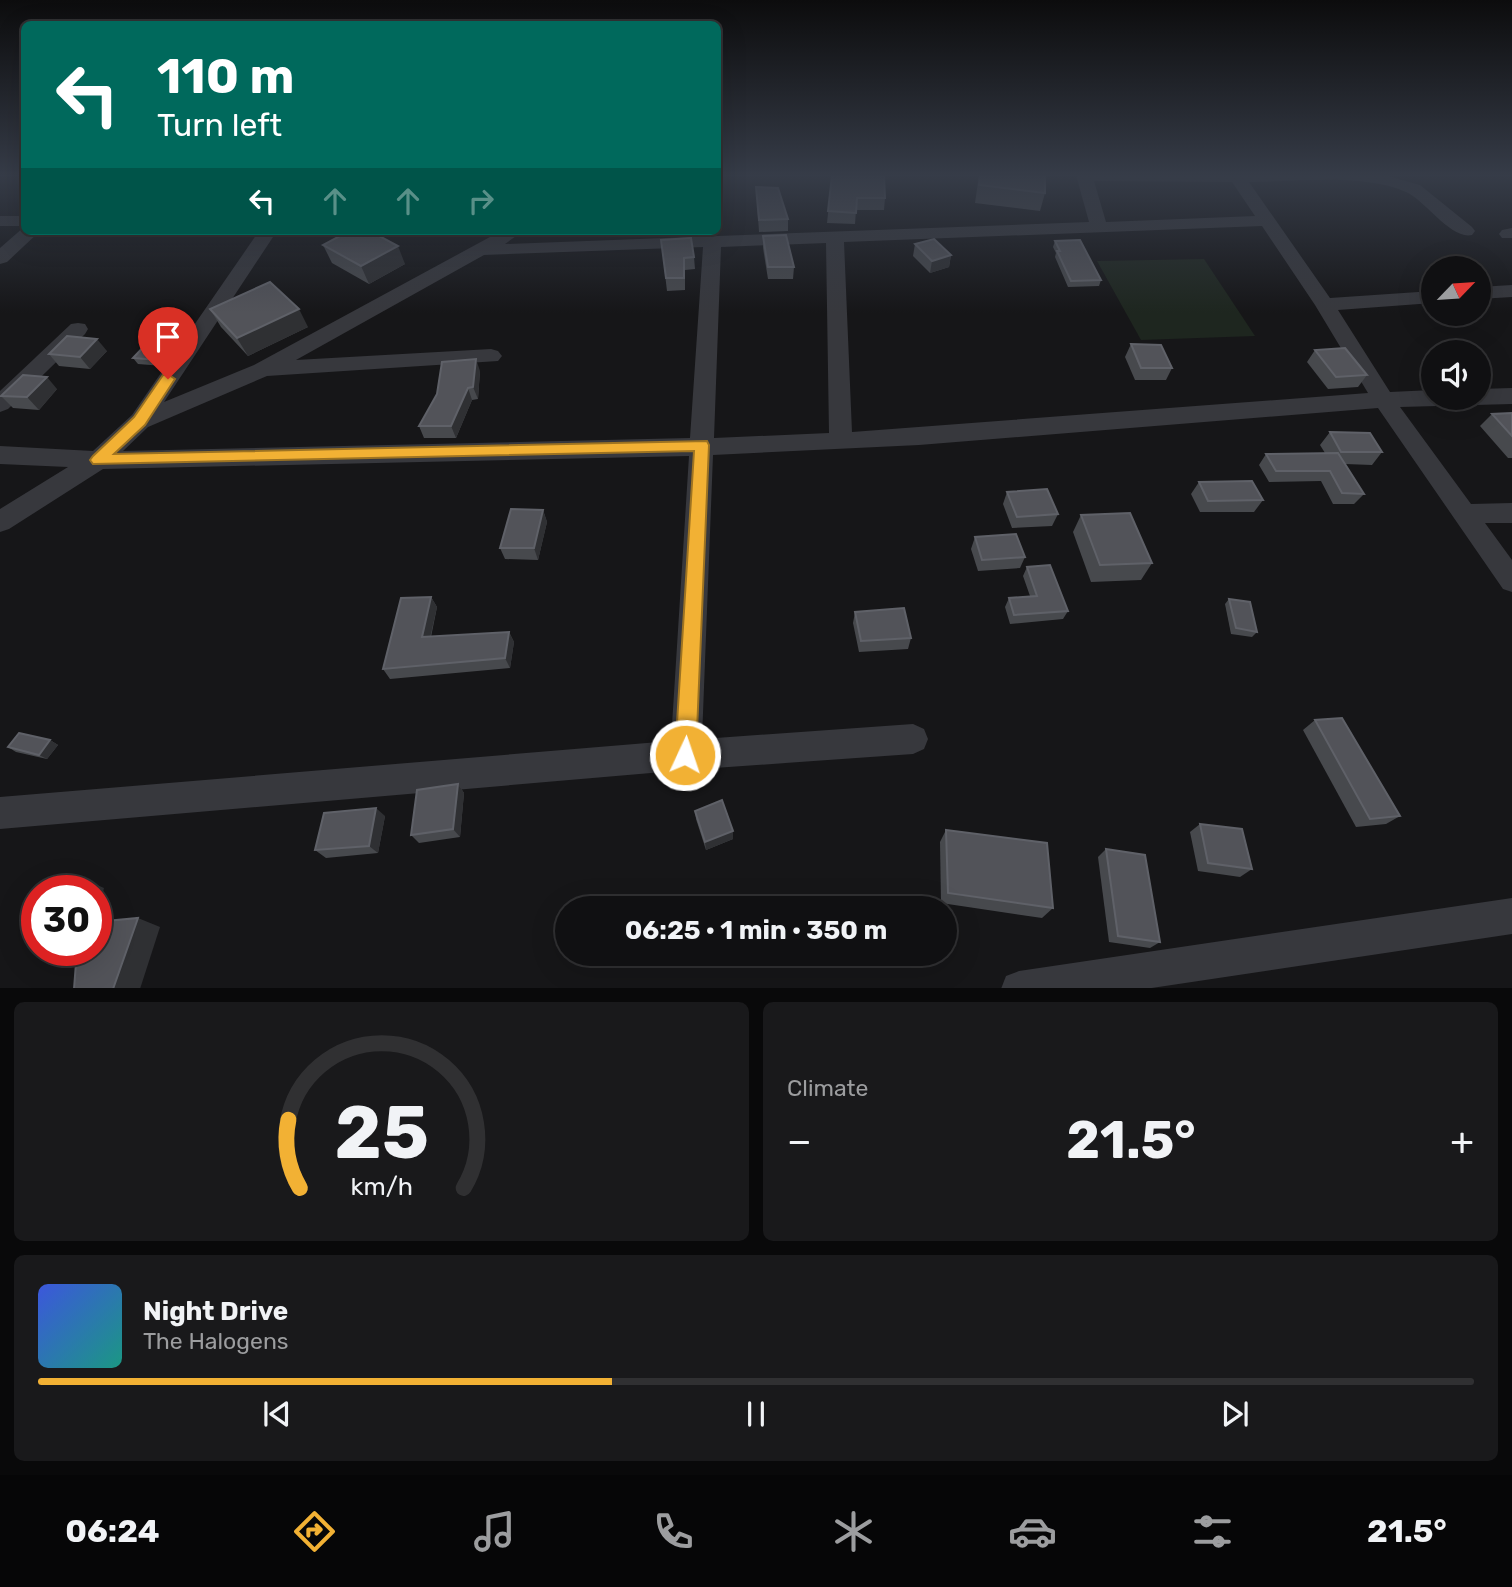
<!DOCTYPE html>
<meta charset="utf-8">
<style>
body{margin:0;font-family:Rubik,sans-serif;background:#19191b;color:#f1f3f6;height:100vh;display:flex;flex-direction:column;font-size:26px;white-space:nowrap}
*{box-sizing:border-box;margin:0}
p{font-size:23px;color:#9c9d9f}
.icon{flex:none;width:38px;height:38px;fill:none;stroke:currentColor;stroke-width:2;stroke-linecap:round;stroke-linejoin:round}
.map{position:relative;height:988px;overflow:hidden}
.drawer{display:flex;flex-direction:column;gap:14px;padding:14px;background:#09090a;flex:1}
.drawer>*{flex:none}
.banner{position:absolute;left:21px;top:21px;width:700px;height:214px;border-radius:10px;box-shadow:0 7px 28px #0002,0 0 0 2px #303032;background:#00695c;color:#fff;overflow:hidden}
.needle{width:46px;rotate:65deg}
.buttons{position:absolute;left:1421px;top:256px;display:grid;gap:14px}
.buttons a{display:grid;place-items:center;width:70px;height:70px;border-radius:50%;background:#101012;box-shadow:0 7px 28px #0002,0 0 0 2px #303032;font-size:35px}
.speed{position:absolute;left:21px;top:875px;display:flex;gap:14px;font-size:35px;font-weight:700;text-align:center}
.speed>*{display:grid;place-content:center;width:91px;height:91px;border-radius:50%;background:#101012;box-shadow:0 7px 28px #0002,0 0 0 2px #303032;line-height:1}
.speed .limit{border:10px solid #d22;background:#fff;color:#111}
.pin{position:absolute;display:grid;place-items:center;width:60px;height:60px;color:#fff;margin:-72px -30px;border-radius:50% 50% 50% 0;rotate:-45deg;box-shadow:0 0 7px #0007}
.pin .icon{rotate:45deg}
.me{position:absolute;width:77px;margin:-38px;rotate:3deg;stroke-linejoin:round;filter:drop-shadow(0 0 5px #0008)}
.turn{display:flex;align-items:center;gap:24px;height:147px;padding:0 21px;font-size:32px}
.turn .icon{width:91px;height:91px;stroke-width:2.5}
.turn b{display:block;font-size:49px;line-height:60px}
.lanes{display:flex;align-items:center;height:66px;padding:0 21px;background:#0003;justify-content:center;gap:35px;direction:ltr}
.lanes .off{opacity:.35}
.big{font-size:52px;font-weight:700;line-height:1.1}
.drawer .tile{flex:1;display:flex;flex-direction:column;justify-content:center;gap:10px;min-width:0;padding:0 24px;border-radius:10px;background:#19191b}
.drawer .dial{align-items:center;gap:0}
.dial svg{height:182px;overflow:visible;fill:none;stroke:#303032;stroke-width:7;stroke-linecap:round;text-anchor:middle}
.dial text{fill:#f1f3f6;stroke:none}
.song{display:flex;align-items:center;gap:21px}
.cover{width:84px;height:84px;border-radius:10px;background:linear-gradient(135deg,hsl(230 70% 55%),hsl(170 70% 35%))}
.played{height:7px;border-radius:4px;background:linear-gradient(90deg,#f2b134 40%,#303032 40%)}
.keys{display:flex;justify-content:space-around;direction:ltr}
.heat{display:flex;justify-content:space-between;align-items:center;font-size:38px;direction:ltr}
.drawer .tiles{flex:1;display:grid;gap:14px;grid-template-columns:1fr 1fr}
.tile:last-child{grid-column:span 2}
.trip{position:absolute;left:555px;top:896px;width:402px;height:70px;border-radius:35px;background:#101012;box-shadow:0 7px 28px #0002,0 0 0 2px #303032;font-weight:700;line-height:70px;text-align:center}
.tabs{display:flex;height:112px;justify-content:space-around;align-items:center;background:#060607;color:#9c9d9f}
.tabs .icon{width:49px;height:49px}
.tabs .current{color:#f2b134}
.tabs b{font-size:32px;color:#f1f3f6}
.map>svg:first-child{display:block}
.green{fill:#1e261f}
.lines{fill:none;stroke-linecap:round;stroke-linejoin:round}
.minor{fill:#37383d;fill-rule:evenodd}
.wall{fill:#47494d}
.shaded-wall{fill:#2f3033}
.building{fill:#525359;stroke:#5f6168;stroke-width:2}
.route{fill:#f2b134;stroke:#9d7322;stroke-width:2}
</style>
<div class="map">
<svg width="1512" height="989" viewBox="0 0 1512 989">
<rect width="100%" height="100%" fill="#161618"/>
<!-- green -->
<path class="green" d="M1204 259 1255 336 1141 340 1097 261Z"/>
<g class="lines">
<!-- minor -->
<g class="minor">
<path d="M1076 175H1384L1420 185 1472 227 1475 231 1472 235C1451 240 1425 200 1406 192 1363 173 1295 182 1249 182L1330 298 1433 291V303L1338 310 1390 392 1433 390V397H1479V389L1512 388V404L1400 407 1471 504 1512 503V523H1485L1512 560V592L1503 589 1378 408 919 445 713 455 702 739 913 724 924 729 928 739 924 749 913 754 686 770 0 829V797L671 741 689 456 103 469 9 529 0 532V509L68 467 0 464V446L93 451 132 415 259 231H277L164 402 254 365 501 231H523L505 244 1089 222ZM1094 181 1232 182 1255 216 1106 222ZM1262 226 1315 305 1368 393 852 432 844 242ZM826 243 829 433 714 438 721 247ZM703 247 690 438 123 451 148 427 267 376 498 361 502 356 498 351 491 349 296 360 484 255Z"/>
<rect x="0" y="216" width="24" height="10"/>
<path d="M24 227V231H40L7 262 0 264V248Z"/>
<path d="M1512 228V238H1502L1499 234 1502 230Z"/>
<path d="M1512 285V297L1479 299V287Z"/>
<path d="M78 323 85 324 88 329 85 334 8 409 0 412V391L71 324Z"/>
<path d="M1512 898V934L1145 989H1001L1006 976 1019 971Z"/>
</g>
</g>
<!-- wall -->
<g class="wall">
<path d="M832 175 885 198 884 210H856L855 224 827 223Z"/>
<path d="M979 175H1045V193L1040 211 975 203Z"/>
<path d="M756 187 788 219V231L759 232Z"/>
<path d="M424 231H448L446 233 424 232Z"/>
<path d="M763 236 794 267 793 279H768L763 248Z"/>
<path d="M661 240 694 257 695 269 685 270V290L667 291Z"/>
<path d="M1055 241 1101 280 1099 286 1068 287 1055 257 1056 253 1053 247Z"/>
<path d="M915 244 951 255 949 267 930 273 913 256Z"/>
<path d="M323 245 405 264 369 284 332 263Z"/>
<path d="M210 309 308 327 248 356 221 327Z"/>
<path d="M182 326 186 332 163 366 138 364 133 358Z"/>
<path d="M1131 344 1172 368 1166 380H1135L1125 357Z"/>
<path d="M1315 350 1367 375 1358 387 1328 389 1307 362Z"/>
<path d="M107 351 90 369 59 366 49 354Z"/>
<path d="M480 371 478 399 472 400 456 438H424L419 426Z"/>
<path d="M57 389 39 410 13 408 1 396Z"/>
<path d="M1512 413V458H1508L1480 426 1492 414Z"/>
<path d="M1330 432 1382 452 1372 465 1345 464 1364 494 1354 504H1333L1321 481 1269 482 1259 465 1266 454 1325 453 1320 445Z"/>
<path d="M1199 482 1263 500 1254 512H1200L1191 494Z"/>
<path d="M1007 492 1058 514 1052 526 1012 528 1003 504Z"/>
<path d="M543 510 547 522 538 560 505 559 500 548Z"/>
<path d="M1081 515 1152 563 1141 580 1091 582 1073 532Z"/>
<path d="M975 537 1025 557 1020 568 978 571 971 549Z"/>
<path d="M1027 567 1068 611 1063 619 1010 624 1005 607 1009 598 1030 596 1023 576Z"/>
<path d="M431 597 437 607 431 637 509 632 514 642 510 668 390 679 383 669Z"/>
<path d="M1229 599 1257 632 1252 637 1231 634 1225 604Z"/>
<path d="M855 612 911 638 908 649 859 652 853 623Z"/>
<path d="M1315 720 1400 816 1386 824 1356 827 1303 730Z"/>
<path d="M50 740 58 745 47 759 16 752 8 747Z"/>
<path d="M458 784 464 793 460 837 419 843 411 835Z"/>
<path d="M695 811 733 839 706 850 696 819Z"/>
<path d="M385 816 378 853 326 858 315 850Z"/>
<path d="M1200 824 1252 869 1240 877 1198 871 1190 832Z"/>
<path d="M946 830 1053 908 1042 918 941 903 940 842Z"/>
<path d="M1106 849 1160 942 1150 948 1109 942 1098 857Z"/>
</g>
<!-- shaded-wall -->
<g class="shaded-wall">
<path d="M398 246 405 264 369 284 361 266Z"/>
<path d="M951 255 949 267 930 273 932 261Z"/>
<path d="M299 309 308 327 248 356 237 338Z"/>
<path d="M182 326 186 332 163 366 158 360Z"/>
<path d="M97 339 107 351 90 369 80 357Z"/>
<path d="M476 359 480 371 478 399 473 387Z"/>
<path d="M47 377 57 389 39 410 27 397Z"/>
<path d="M468 388 472 400 456 438 451 426Z"/>
<path d="M543 510 547 522 538 560 534 548Z"/>
<path d="M431 597 437 607 428 647 422 637Z"/>
<path d="M509 632 514 642 510 668 505 658Z"/>
<path d="M50 740 58 745 47 759 39 755Z"/>
<path d="M458 784 464 793 460 837 453 829Z"/>
<path d="M376 808 385 816 378 853 369 846Z"/>
<path d="M733 831V839L706 850 705 842Z"/>
<path d="M88 881 104 888 96 919V891H86Z"/>
<path d="M138 918 160 927 140 989H113Z"/>
<path d="M37 931V937L25 933Z"/>
</g>
<!-- building -->
<g class="building">
<path d="M832 175H884L885 198H857L856 213 828 211Z"/>
<path d="M980 175H1045V193L979 185Z"/>
<path d="M756 187 778 188 788 219 759 220Z"/>
<path d="M349 231H370L398 246 361 266 323 245Z"/>
<path d="M786 235 794 267H768L763 236Z"/>
<path d="M691 238 694 257 684 258V278H666L661 240Z"/>
<path d="M934 239 951 255 932 261 915 244Z"/>
<path d="M1080 240 1101 280 1071 281 1057 251H1060L1055 241Z"/>
<path d="M270 282 299 309 237 338 210 309Z"/>
<path d="M182 326 158 360 133 358 152 338 160 327Z"/>
<path d="M67 336 97 339 80 357 49 354Z"/>
<path d="M1131 344 1161 345 1172 368H1141Z"/>
<path d="M1345 348 1367 375 1336 377 1315 350Z"/>
<path d="M476 359 473 387 468 388 451 426H419L437 394 442 362Z"/>
<path d="M23 375 47 377 27 397 1 396Z"/>
<path d="M1512 413V436L1492 414Z"/>
<path d="M1330 432 1370 433 1382 452H1341Z"/>
<path d="M1338 453 1364 494 1342 493 1330 471H1276L1266 454Z"/>
<path d="M1252 481 1263 500 1208 501 1199 482Z"/>
<path d="M1047 489 1058 514 1017 517 1007 492Z"/>
<path d="M511 509 543 510 534 548H500Z"/>
<path d="M1130 513 1152 563 1100 565 1081 515Z"/>
<path d="M1016 534 1025 557 982 560 975 537Z"/>
<path d="M1050 565 1068 611 1014 615 1009 598 1037 596 1027 567Z"/>
<path d="M431 597 422 637 509 632 505 658 383 669 401 598Z"/>
<path d="M1229 599 1250 602 1257 632 1236 628Z"/>
<path d="M904 608 911 638 861 641 855 612Z"/>
<path d="M1342 718 1400 816 1370 819 1315 720Z"/>
<path d="M19 733 50 740 39 755 8 747Z"/>
<path d="M458 784 453 829 411 835 417 790Z"/>
<path d="M722 800 733 831 705 842 695 811Z"/>
<path d="M376 808 369 846 315 850 324 813Z"/>
<path d="M1200 824 1242 829 1252 869 1208 863Z"/>
<path d="M946 830 1047 843 1053 908 948 893Z"/>
<path d="M1106 849 1145 855 1160 942 1118 936Z"/>
<path d="M88 881 86 891H44Z"/>
<path d="M37 896V931L25 933Z"/>
<path d="M138 918 113 989H74L76 963 81 950H96V922Z"/>
</g>
<!-- sky -->
<linearGradient id="sky" x2="0" y2="1"><stop stop-color="#0c0c0d"/><stop offset="0.56" stop-color="#363c48"/><stop offset="1" stop-color="#363c48" stop-opacity="0"/></linearGradient>
<rect width="1512" height="313" fill="url(#sky)"/>
<!-- route -->
<path class="route" d="M168 374 175 379 145 425 114 454 707 441 709 445 696 755 693 762 685 764 678 762 675 755 694 451 93 464 90 460 93 456 134 417 163 375Z"/>
</svg>
<div class="buttons">
<a><svg class="needle" viewBox="-14 -14 28 28"><path d="M0-13l5 13h-10z" fill="#e53935"/><path d="M0 13l5-13h-10z" fill="#9c9d9f"/></svg></a>
<a><svg class="icon" aria-label="sound" viewBox="0 0 24 24"><path d="M4 9h4l5-4v14l-5-4H4zM17 9q2 3 0 6"/></svg></a>
</div>
<div class="speed"><div class="limit">30</div></div>
<div class="pin" style="left:168px;top:379px;background:#d93025"><svg class="icon" aria-label="arrive" viewBox="0 0 24 24"><path d="M6 21V4h12l-3 4 3 4H6"/></svg></div>
<svg class="me" style="left:685px;top:755px" viewBox="-20 -20 40 40"><circle r="17" fill="#f2b134" stroke="#fff" stroke-width="3"/><path d="M0-11L8 9 0 5-8 9z" fill="#fff"/></svg>
<div class="trip">06:25 · 1 min · 350 m</div>
<div class="banner">
<div class="turn"><svg class="icon" aria-label="left" viewBox="0 0 24 24"><path d="M17 20v-9H6M10 6l-5 5 5 5"/></svg><div><b>110 m</b>Turn left</div></div>
<div class="lanes"><svg class="icon" aria-label="left" viewBox="0 0 24 24"><path d="M17 20v-9H6M10 6l-5 5 5 5"/></svg><svg class="icon off" aria-label="ahead" viewBox="0 0 24 24"><path d="M12 20V5M6 11l6-6 6 6"/></svg><svg class="icon off" aria-label="ahead" viewBox="0 0 24 24"><path d="M12 20V5M6 11l6-6 6 6"/></svg><svg class="icon off" aria-label="right" viewBox="0 0 24 24"><path d="M7 20v-9h11M14 6l5 5-5 5"/></svg></div>
</div>
</div>
<section class="drawer">
<div class="tiles">
<div class="tile dial"><svg viewBox="0 0 100 80">
<path d="M14 69A42 42 0 1 1 86 69"/>
<path d="M14 69A42 42 0 0 1 9 39" stroke="#f2b134"/>
<text x="50" y="56" font-size="32" font-weight="700">25</text>
<text x="50" y="72" font-size="11">km/h</text>
</svg></div>
<div class="tile"><p>Climate</p>
<div class="heat"><a>−</a><b class="big">21.5°</b><a>+</a></div>
</div>
<div class="tile">
<div class="song"><i class="cover"></i><div><b>Night Drive</b><p>The Halogens</p></div></div>
<div class="played"></div>
<div class="keys"><svg class="icon" aria-label="previous" viewBox="0 0 24 24"><path d="M18 5L8 12l10 7zM5 5v14"/></svg><svg class="icon" aria-label="pause" viewBox="0 0 24 24"><path d="M8 5v14M16 5v14"/></svg><svg class="icon" aria-label="next" viewBox="0 0 24 24"><path d="M6 5l10 7-10 7zM19 5v14"/></svg></div>
</div>
</div>
</section>
<nav class="tabs">
<b>06:24</b>
<svg class="icon current" aria-label="directions" viewBox="0 0 24 24"><path d="M12 3l9 9-9 9-9-9zM9 14v-3h6M13 9l2 2-2 2"/></svg>
<svg class="icon" aria-label="music" viewBox="0 0 24 24"><path d="M9 18V5l10-2v13"/><circle cx="6" cy="18" r="3"/><circle cx="16" cy="16" r="3"/></svg>
<svg class="icon" aria-label="phone" viewBox="0 0 24 24"><path d="M5 4h4l2 5-3 2q2 4 5 5l2-3 5 2v4C11 20 4 13 5 4z"/></svg>
<svg class="icon" aria-label="climate" viewBox="0 0 24 24"><path d="M12 3v18M4 7l16 10M4 17L20 7"/></svg>
<svg class="icon" aria-label="car" viewBox="0 0 24 24"><path d="M5 17H2v-5l4-1 3-4h7l3 4 3 1v5h-3M9 17h6M6 11h13"/><circle cx="7" cy="17" r="2"/><circle cx="17" cy="17" r="2"/></svg>
<svg class="icon" aria-label="filters" viewBox="0 0 24 24"><path d="M4 7h16M4 17h16"/><circle cx="9" cy="7" r="2"/><circle cx="15" cy="17" r="2"/></svg>
<b>21.5°</b>
</nav>
